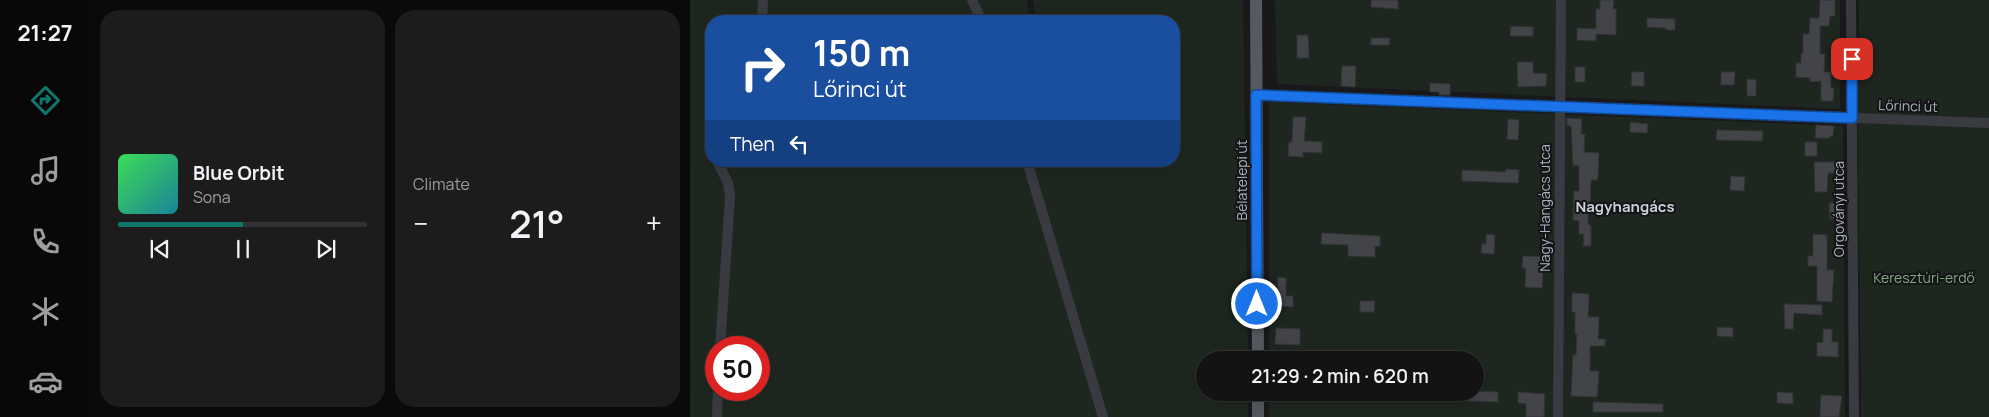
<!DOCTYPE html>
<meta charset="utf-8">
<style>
body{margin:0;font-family:Manrope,sans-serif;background:#1c1c1d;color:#f1f3f6;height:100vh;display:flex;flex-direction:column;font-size:19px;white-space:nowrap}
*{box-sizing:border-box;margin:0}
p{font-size:16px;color:#9d9ea0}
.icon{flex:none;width:28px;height:28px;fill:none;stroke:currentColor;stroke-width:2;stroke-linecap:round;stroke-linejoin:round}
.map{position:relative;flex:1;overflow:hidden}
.details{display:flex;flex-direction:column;gap:10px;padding:10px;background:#0a0a0b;width:600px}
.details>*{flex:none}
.hud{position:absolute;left:15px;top:15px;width:475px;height:152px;border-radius:20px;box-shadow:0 5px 20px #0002,0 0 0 1px #323234;background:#1a4fa0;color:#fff;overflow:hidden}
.speed{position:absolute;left:15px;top:336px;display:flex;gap:10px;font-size:25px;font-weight:700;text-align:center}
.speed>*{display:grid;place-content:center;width:65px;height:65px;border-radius:50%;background:#131314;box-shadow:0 5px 20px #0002,0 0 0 1px #323234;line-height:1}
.speed .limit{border:8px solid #d22;background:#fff;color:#111}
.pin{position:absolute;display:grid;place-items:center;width:42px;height:42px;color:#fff;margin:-21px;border-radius:10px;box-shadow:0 2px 8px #0006}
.me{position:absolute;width:55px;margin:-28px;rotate:0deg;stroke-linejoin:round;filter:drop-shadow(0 0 4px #0008)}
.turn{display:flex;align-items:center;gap:18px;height:105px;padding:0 25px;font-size:22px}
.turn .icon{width:65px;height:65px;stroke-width:2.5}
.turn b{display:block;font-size:35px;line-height:42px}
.then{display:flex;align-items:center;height:48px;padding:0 25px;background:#0003;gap:10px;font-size:19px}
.big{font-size:38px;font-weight:600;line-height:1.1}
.details .tile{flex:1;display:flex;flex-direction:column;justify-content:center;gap:8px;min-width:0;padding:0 18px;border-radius:20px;background:#1c1c1d}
.song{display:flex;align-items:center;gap:15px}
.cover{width:60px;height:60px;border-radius:8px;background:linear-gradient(135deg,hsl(130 70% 55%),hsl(190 70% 35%))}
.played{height:5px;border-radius:2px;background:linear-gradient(90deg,#0f766e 50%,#323234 50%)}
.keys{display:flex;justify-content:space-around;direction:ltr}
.heat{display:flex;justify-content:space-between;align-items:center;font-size:28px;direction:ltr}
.details .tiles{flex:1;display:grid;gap:10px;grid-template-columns:repeat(2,1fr)}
.trip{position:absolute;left:506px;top:351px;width:288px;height:50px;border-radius:25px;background:#131314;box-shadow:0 5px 20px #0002,0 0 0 1px #323234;font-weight:600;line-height:50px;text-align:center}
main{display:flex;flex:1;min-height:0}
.tabs{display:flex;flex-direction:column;width:90px;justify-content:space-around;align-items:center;background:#080808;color:#9d9ea0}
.tabs .icon{width:35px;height:35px}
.tabs .active{color:#0f766e}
.tabs b{font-size:22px;color:#f1f3f6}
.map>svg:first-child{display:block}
.green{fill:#1e271f;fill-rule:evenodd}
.building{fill:#434448;stroke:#333338}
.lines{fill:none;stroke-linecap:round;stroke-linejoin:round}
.minor{stroke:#3a3b41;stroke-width:10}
.major{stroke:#555960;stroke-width:12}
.route-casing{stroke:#114b97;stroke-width:12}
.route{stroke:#1a73e8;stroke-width:9}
.labels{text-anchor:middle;stroke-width:4;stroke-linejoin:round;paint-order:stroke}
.street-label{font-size:14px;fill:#aab2bc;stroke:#141416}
.park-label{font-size:14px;fill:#82a880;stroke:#141416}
.neighbourhood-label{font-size:15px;font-weight:bold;fill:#ccd0d8;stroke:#141416}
</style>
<main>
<nav class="tabs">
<b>21:27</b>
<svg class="icon active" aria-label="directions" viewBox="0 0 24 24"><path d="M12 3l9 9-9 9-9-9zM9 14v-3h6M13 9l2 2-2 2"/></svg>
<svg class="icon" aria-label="music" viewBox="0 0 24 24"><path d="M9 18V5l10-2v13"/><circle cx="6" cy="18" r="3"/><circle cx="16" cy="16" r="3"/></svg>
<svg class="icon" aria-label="phone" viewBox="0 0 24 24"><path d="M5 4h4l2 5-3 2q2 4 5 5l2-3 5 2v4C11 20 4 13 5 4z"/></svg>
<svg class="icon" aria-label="climate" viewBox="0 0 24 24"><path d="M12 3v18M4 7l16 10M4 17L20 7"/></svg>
<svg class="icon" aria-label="car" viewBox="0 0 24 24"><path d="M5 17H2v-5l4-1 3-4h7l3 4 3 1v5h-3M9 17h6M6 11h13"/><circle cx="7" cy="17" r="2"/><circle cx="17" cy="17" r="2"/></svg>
</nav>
<section class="details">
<div class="tiles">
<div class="tile">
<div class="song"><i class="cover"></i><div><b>Blue Orbit</b><p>Sona</p></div></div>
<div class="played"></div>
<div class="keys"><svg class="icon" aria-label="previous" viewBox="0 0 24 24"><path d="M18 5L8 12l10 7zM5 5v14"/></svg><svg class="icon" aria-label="pause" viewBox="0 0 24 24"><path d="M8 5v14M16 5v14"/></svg><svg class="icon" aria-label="next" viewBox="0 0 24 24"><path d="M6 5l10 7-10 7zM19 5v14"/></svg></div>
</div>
<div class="tile"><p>Climate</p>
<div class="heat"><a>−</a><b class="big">21°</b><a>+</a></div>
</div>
</div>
</section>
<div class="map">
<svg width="1299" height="417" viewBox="0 0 1299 417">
<rect width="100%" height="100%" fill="#19191b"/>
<!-- green -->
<g class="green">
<path d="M0 0H337L340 21H21V161H484V21H347L343 0H553L558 360H515V392L558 393V417H0ZM26 348H69V390H26Z"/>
<path d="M585 0H1150V109L587 84Z"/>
<path d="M1169 0H1299V417H1171L1168 138Z"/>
<path d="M579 102 1153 126 1155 417H579V393L785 392V360H579Z"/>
</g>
<!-- building -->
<g class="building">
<path d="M681 0H708V9L681 7Z"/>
<path d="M910 0H924L923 9H926V35L906 34V41L887 40V28L906 29V9H910Z"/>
<path d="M1130 0H1145V16H1140L1139 26H1130V54H1135L1134 72H1141V88H1144L1143 101H1131V81L1120 82V78L1106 77V63H1111V53H1113V34H1119L1120 18H1129Z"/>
<path d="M957 18 985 19V30H976V28L957 27Z"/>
<path d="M821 26 843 27V36H820Z"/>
<path d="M607 35H618L619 58H607Z"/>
<path d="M681 38H700L699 45H681Z"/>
<path d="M827 62H843V73L857 74 856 86 828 87Z"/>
<path d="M652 66H666L665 87 651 86Z"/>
<rect x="885" y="67" width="10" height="15"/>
<path d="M942 72H954V86H941Z"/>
<path d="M1031 72H1045L1044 85H1031Z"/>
<path d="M1057 79 1066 80V96H1057Z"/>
<path d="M740 83 760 84V95H749V92H740Z"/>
<path d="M603 117H616L614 141 632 142V153L613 152V157L598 156 599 142H602Z"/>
<path d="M877 118 892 119 891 134H895L894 152 909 153 908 178 907 180H901L900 205H898V224L901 226V246H893L894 234H889V221L883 220 884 191H889V166L883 165 881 126H877Z"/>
<path d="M818 119 829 120 828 140 817 139Z"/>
<path d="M940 122 958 124 957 133 940 132Z"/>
<path d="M1126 125 1144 126 1143 136H1140V138H1125Z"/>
<path d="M1027 130 1073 131 1072 141 1026 140Z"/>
<rect x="1115" y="142" width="12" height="14"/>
<path d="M1124 162H1152L1151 173H1138L1137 192H1125Z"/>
<path d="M816 169 829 170 828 183 772 181V170L815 172Z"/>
<path d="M1041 176 1055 177 1054 191 1040 190Z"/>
<path d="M1139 203H1152V218L1140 219Z"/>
<path d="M632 233 690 236V246H685V257L658 256V245L631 244Z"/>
<path d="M796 234 805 235 804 254 791 253 792 244H796Z"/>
<path d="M1123 234 1137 235V270H1144L1142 302 1127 301V266H1118V256H1123Z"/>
<path d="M833 256 859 257 858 272H853L852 288 835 287 836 268H832Z"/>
<path d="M588 277 596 278V296H603V307L587 306Z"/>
<path d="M882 293 899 294 898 317H909L908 339H915V346H900V371H909L907 397 881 396 883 355H886L887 334H885V312H882Z"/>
<path d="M670 301H685L684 312H670Z"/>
<path d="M1094 304 1132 305V315L1104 313 1103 329H1095Z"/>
<path d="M1027 327 1043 328V337L1027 336Z"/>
<path d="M586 328 610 329V345L585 344Z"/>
<path d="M1133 329H1142V342H1148V357L1127 356V343L1133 342Z"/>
<path d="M785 391 808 392V402L753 400V392H785Z"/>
<path d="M828 392 855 394 854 417H836V404L828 403Z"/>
<path d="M1087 392 1103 393V404L1087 403Z"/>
<path d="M1131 395 1152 396 1149 417H1130Z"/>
<path d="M903 402 973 404V412H903Z"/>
</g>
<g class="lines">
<!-- minor -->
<g class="minor">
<path d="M282 0 292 21"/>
<path d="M1161 0 1164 417"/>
<path d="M72 21 73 0"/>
<path d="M566 95 1299 123"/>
<path d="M27 161 38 183 40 197 30 348"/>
<path d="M337 161 413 417"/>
<path d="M27 417 28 390"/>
<path d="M868 417 871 0"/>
</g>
<!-- major -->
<g class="major">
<path d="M566 0 568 360"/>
<path d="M568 392V417"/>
</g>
</g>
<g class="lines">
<!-- route casing -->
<g class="route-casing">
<path id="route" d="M567 304 566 95 1162 118V59"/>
</g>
<!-- route -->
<use href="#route" class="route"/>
</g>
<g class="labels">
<!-- street labels -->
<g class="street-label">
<text transform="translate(1218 106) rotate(2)" y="5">Lőrinci út</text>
<text transform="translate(552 180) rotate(-90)" y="5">Bélatelepi út</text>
<text transform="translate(855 208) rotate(-90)" y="5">Nagy-Hangács utca</text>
<text transform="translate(1149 209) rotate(-90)" y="5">Orgoványi utca</text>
</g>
<!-- park labels -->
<g class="park-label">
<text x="1234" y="283">Keresztúri-erdő</text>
</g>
<!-- neighbourhood labels -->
<g class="neighbourhood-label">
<text x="935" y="212">Nagyhangács</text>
</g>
</g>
</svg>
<div class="speed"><div class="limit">50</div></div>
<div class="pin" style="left:1162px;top:59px;background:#d93025"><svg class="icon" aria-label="arrive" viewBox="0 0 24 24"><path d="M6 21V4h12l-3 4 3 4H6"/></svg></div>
<svg class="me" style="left:567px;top:304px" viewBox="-20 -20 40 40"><circle r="17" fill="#1a73e8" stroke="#fff" stroke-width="3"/><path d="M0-11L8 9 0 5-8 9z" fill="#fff"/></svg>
<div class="trip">21:29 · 2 min · 620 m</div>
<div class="hud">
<div class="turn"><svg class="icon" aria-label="right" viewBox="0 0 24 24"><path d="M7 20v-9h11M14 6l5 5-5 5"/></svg><div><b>150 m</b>Lőrinci út</div></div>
<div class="then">Then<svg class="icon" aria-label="left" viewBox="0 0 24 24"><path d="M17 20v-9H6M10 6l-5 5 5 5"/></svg></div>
</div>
</div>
</main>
